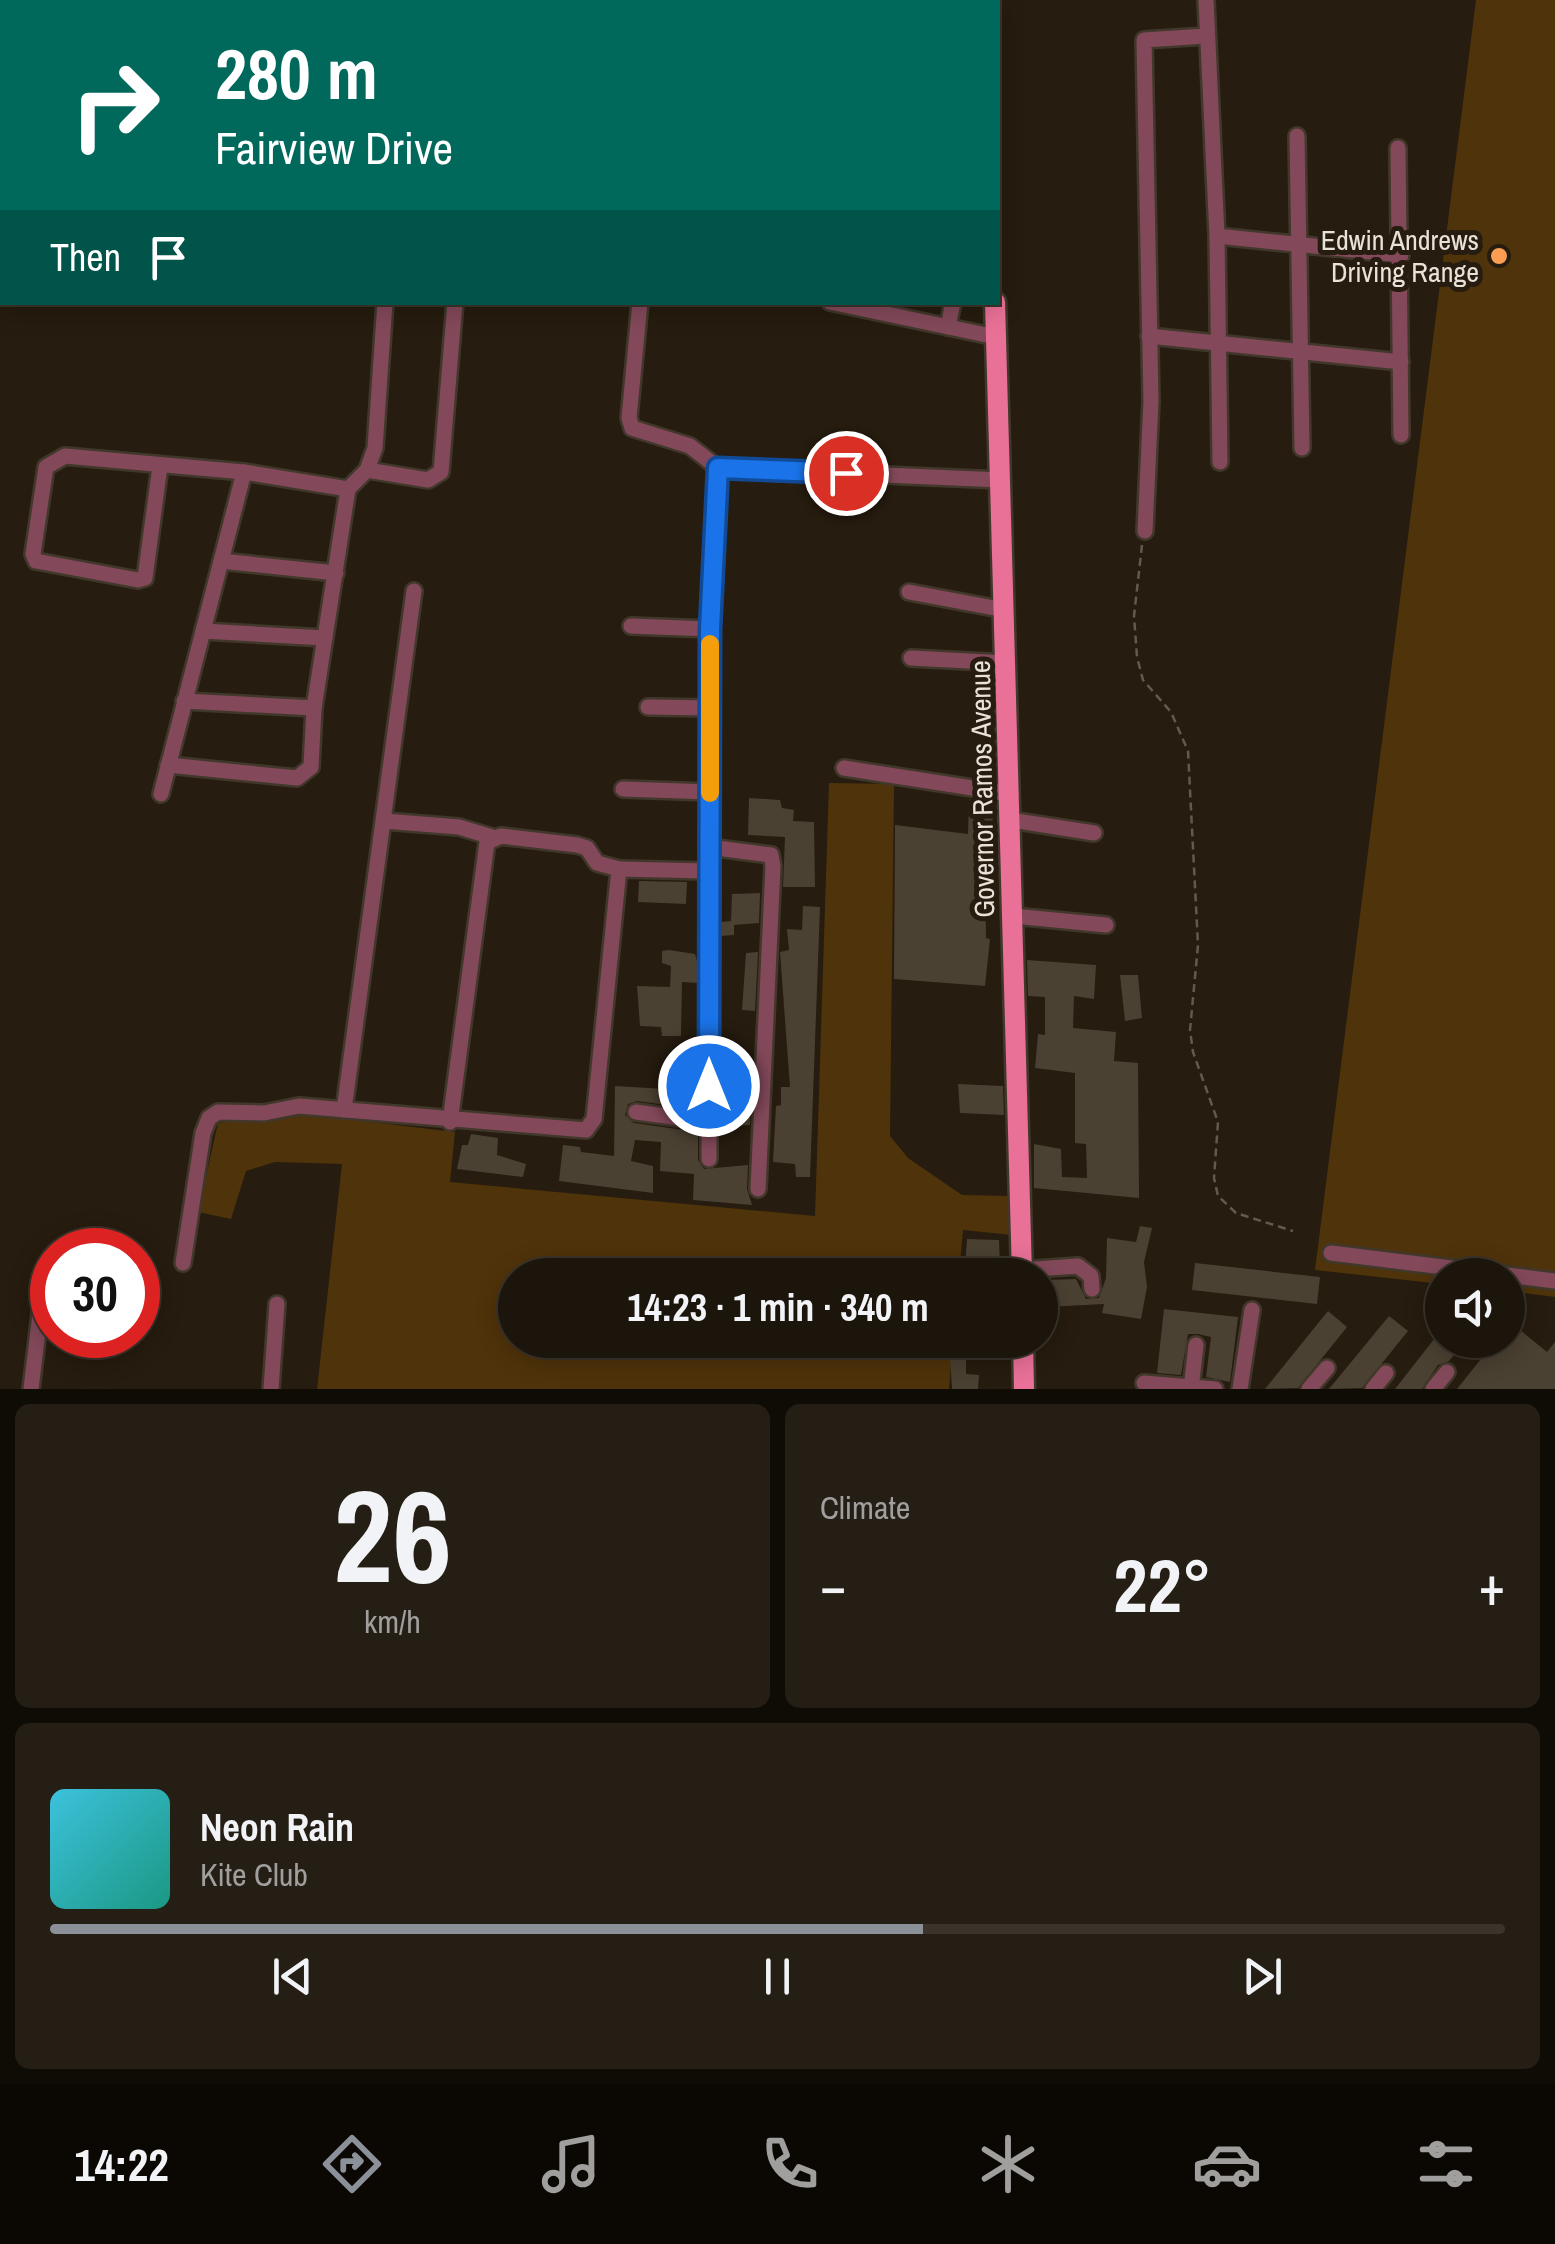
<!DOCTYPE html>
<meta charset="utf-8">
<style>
body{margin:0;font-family:"Archivo Narrow",sans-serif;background:#251e14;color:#f1f3f6;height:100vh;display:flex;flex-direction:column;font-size:38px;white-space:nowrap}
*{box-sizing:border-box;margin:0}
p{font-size:32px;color:#a09f9d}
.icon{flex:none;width:55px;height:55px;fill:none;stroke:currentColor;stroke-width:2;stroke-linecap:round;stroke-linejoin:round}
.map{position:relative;height:1389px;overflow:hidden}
.side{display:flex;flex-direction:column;gap:15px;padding:15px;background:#0f0c06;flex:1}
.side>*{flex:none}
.top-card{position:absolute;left:0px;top:0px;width:1000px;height:305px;box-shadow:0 5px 25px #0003,0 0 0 2px #3a342c;background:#00695c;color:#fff;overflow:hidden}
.controls{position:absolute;left:1425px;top:1258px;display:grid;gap:20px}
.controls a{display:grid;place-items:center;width:100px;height:100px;border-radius:50%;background:#1c150b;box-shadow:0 5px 25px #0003,0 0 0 2px #3a342c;font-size:50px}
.speed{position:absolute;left:30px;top:1228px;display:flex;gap:20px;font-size:50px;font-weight:700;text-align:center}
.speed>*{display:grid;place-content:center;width:130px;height:130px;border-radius:50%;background:#1c150b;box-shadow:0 5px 25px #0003,0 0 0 2px #3a342c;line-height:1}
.speed .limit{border:15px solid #d22;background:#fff;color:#111}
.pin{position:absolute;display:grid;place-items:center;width:85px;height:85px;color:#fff;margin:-42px;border:5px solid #fff;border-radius:50%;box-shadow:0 2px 10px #0007}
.me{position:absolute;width:110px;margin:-55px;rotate:0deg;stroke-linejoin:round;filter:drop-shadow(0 0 8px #0008)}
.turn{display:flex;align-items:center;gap:35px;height:210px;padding:0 50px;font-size:45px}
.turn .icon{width:130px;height:130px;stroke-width:2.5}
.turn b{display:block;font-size:70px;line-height:85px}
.then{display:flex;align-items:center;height:95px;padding:0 50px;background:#0003;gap:20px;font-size:38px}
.big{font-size:75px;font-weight:800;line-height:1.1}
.side .tile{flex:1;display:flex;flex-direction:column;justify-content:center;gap:15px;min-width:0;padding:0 35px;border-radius:15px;background:#251e14}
.side .dial{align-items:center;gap:0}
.dial b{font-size:130px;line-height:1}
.song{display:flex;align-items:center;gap:30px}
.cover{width:120px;height:120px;border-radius:15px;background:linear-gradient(135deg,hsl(190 70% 55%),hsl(170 70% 35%))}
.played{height:10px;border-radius:5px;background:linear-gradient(90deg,#8c9099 60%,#3a342c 60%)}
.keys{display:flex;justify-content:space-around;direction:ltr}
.heat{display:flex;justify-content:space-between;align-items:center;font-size:55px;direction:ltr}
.side .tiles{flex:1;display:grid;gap:15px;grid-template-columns:1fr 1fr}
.tile:last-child{grid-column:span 2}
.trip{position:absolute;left:498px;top:1258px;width:560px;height:100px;border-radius:50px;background:#1c150b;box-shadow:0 5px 25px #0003,0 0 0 2px #3a342c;font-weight:800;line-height:100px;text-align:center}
.tab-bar{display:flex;height:160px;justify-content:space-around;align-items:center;background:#0b0804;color:#a09f9d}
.tab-bar .icon{width:70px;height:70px}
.tab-bar .current{color:#8c9099}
.tab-bar b{font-size:45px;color:#f1f3f6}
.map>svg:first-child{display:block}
.green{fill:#4f330a}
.building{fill:#4b4132}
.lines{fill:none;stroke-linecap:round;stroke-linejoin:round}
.minor-casing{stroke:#41382b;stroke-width:20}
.major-casing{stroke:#41382b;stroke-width:25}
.path{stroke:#635a4e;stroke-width:2.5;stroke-dasharray:8 5;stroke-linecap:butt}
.minor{stroke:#83495a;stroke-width:15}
.major{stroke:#e97197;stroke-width:20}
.route-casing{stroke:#114b97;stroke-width:25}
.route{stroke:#1a73e8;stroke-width:18}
.slow{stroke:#f59e0b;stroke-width:18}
.poi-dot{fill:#fc9d53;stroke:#261c0f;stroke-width:4}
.labels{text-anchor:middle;stroke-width:10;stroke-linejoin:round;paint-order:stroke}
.poi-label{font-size:28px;fill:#e9e2d9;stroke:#261c0f;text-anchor:end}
.street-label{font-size:28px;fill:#e9e2d9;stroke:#261c0f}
</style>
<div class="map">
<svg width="1555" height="1389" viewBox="0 0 1555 1389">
<rect width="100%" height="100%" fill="#261c0f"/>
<!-- green -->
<g class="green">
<path d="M1476 0H1555V1297L1508 1291V1275H1442V1284L1315 1270Z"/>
<path d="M829 783 894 784 890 1136 908 1158 962 1195 1012 1196V1235L963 1230 959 1275H515V1340H953L949 1389H317L342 1164 275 1162 246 1171 231 1219 198 1212 218 1123 297 1113 455 1132 450 1182 815 1216Z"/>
</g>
<!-- building -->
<g class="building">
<path d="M749 798 780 800 782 808 794 810 793 821 814 822 815 887H783L785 837 748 835Z"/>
<path d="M969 799 993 803 991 871H985L986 938 990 939 985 986 894 979 895 825 968 834Z"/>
<path d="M639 881 687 882 686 904 638 902Z"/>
<path d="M760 893 759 923 734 925V935L721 936V922L731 921 732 894Z"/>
<path d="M803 906 820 907 810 1177H796L795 1164 773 1162 776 1106 781 1105V1087H790L780 952 789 950 787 929 802 930Z"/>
<path d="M669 950 695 954 698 965V983L682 982 681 1036H662L661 1027 640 1026 637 986 670 987 671 966 662 963V951Z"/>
<path d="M758 952 755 1011 742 1010 746 953Z"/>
<path d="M1027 960 1096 965 1094 999 1074 996 1073 1028 1116 1032 1114 1061 1138 1063 1139 1198 1034 1188V1144L1061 1149 1062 1177 1087 1178 1086 1144 1075 1143V1073L1035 1068 1038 1034 1045 1035V997L1028 996Z"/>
<path d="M1120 975H1138L1142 1018 1125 1021Z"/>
<path d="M958 1084 1003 1086 1004 1115 960 1113Z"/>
<path d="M615 1086 698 1091V1109L637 1101 628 1104 625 1115 634 1123 698 1132V1160L704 1169 748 1165 747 1189 752 1205 693 1200 694 1174 660 1171 661 1142 635 1140 631 1161 653 1166V1193L559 1181 563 1145 580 1147 581 1152 614 1156Z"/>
<path d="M727 1087 751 1088 750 1125 728 1126Z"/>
<path d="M471 1134 498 1138 497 1155 526 1164 523 1177 457 1169 462 1145H468Z"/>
<path d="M1140 1226 1152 1228 1144 1262 1147 1287 1141 1319 1102 1313 1104 1304 1047 1307 1046 1280 1076 1279 1086 1299 1099 1298 1106 1278 1107 1238 1136 1242Z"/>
<path d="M967 1239 999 1240 1000 1268 965 1267Z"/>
<path d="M1195 1263 1320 1277 1317 1304 1192 1290Z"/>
<path d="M1164 1309 1238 1317 1230 1382 1206 1377 1211 1337 1198 1334H1188L1181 1375 1157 1373Z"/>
<path d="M1328 1311 1347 1327 1298 1388 1265 1389Z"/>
<path d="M1389 1316 1408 1331 1362 1388 1329 1389Z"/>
<path d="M1508 1320 1547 1352 1555 1342V1389H1457L1496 1340H1508Z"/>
<path d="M1442 1329V1340H1466L1449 1361 1438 1365 1422 1389H1395Z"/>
<path d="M950 1356H966V1374L979 1375 978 1389H952Z"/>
</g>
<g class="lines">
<!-- minor casing -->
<g class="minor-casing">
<g id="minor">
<path d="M195 0V2"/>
<path d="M1206 0 1217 236 1220 462"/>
<path d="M1297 136 1302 448"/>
<path d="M1398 148 1401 435"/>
<path d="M0 181H2"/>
<path d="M1217 236 1401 255"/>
<path d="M640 302 629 418 632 428 690 446 718 468"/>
<path d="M830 302 996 337"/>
<path d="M948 327 953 302"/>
<path d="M1149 336 1401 362"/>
<path d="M160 466 145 578 138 580 36 561 33 554 46 467 65 456 244 472 348 489"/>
<path d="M367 470 428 480 441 472 455 302"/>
<path d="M1145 531 1151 401 1144 40 1206 36"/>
<path d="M221 561 336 573"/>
<path d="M909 592 1005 610"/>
<path d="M631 626 710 629"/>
<path d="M203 631 325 638"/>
<path d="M911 658 1007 663"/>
<path d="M184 701 314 708"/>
<path d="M648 707 709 708"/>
<path d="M168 765 297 778 311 767 314 708 348 489 367 470 375 448 385 302"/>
<path d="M844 768 1011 794"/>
<path d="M623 789 710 792"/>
<path d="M161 794 244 472"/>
<path d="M1011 820 1094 833"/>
<path d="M384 821 459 827 492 837"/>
<path d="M709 847 771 855 773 866 758 1189"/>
<path d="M1013 916 1106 925"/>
<path d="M344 1110 414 591"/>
<path d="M636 1112 709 1122"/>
<path d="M450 1122 487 842 501 836 577 845 587 848 597 863 619 869"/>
<path d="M709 1159 710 629 718 468 1001 480"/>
<path d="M1331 1253 1555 1281"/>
<path d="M183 1263 203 1133 209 1118 218 1112 264 1113 299 1106 586 1130 594 1119 619 869 708 871"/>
<path d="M1021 1270 1078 1266 1091 1276 1092 1289"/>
<path d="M1144 1383 1215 1389"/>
<path d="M31 1389 41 1306 52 1284"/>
<path d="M271 1389 277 1304"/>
<path d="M1191 1389 1196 1345"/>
<path d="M1240 1389 1252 1310"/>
<path d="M1309 1389 1327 1368"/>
<path d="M1373 1389 1386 1373"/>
<path d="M1433 1389 1447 1372"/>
</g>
</g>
<!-- major casing -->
<g class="major-casing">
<g id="major">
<path d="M985 0V2"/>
<path d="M995 302 1022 1275"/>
<path d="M1023 1340 1024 1389"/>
</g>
</g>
<!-- path -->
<path class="path" d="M1142 545 1134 616 1137 657 1143 680 1171 712 1188 751 1198 945 1190 1030 1193 1052 1218 1122 1214 1178 1218 1196 1236 1213 1293 1231"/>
<!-- minor -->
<use href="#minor" class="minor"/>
<!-- major -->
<use href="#major" class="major"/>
</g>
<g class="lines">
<!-- route casing -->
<g class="route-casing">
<path id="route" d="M709 1086 710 629 718 468 846 473"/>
</g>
<!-- route -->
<use href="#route" class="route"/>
<!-- slow -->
<path class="slow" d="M710 644V793"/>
</g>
<!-- markers -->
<circle class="poi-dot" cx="1499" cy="256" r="10"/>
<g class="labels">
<!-- poi labels -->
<g class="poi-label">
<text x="1479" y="250">Edwin Andrews<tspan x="1479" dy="32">Driving Range</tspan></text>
</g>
<!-- street labels -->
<g class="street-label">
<text transform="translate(982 789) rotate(-91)" y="10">Governor Ramos Avenue</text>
</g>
</g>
</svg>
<div class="controls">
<a><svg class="icon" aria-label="sound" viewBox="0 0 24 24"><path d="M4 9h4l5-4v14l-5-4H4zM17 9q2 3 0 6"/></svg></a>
</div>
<div class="speed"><div class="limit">30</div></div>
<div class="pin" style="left:846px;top:473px;background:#d93025"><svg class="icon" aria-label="arrive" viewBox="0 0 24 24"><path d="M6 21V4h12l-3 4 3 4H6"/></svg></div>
<svg class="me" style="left:709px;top:1086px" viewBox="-20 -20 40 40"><circle r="17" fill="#1a73e8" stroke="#fff" stroke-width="3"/><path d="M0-11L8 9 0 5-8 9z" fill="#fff"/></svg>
<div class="trip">14:23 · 1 min · 340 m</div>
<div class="top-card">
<div class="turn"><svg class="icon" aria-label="right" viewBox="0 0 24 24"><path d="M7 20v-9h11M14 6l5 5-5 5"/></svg><div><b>280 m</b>Fairview Drive</div></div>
<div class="then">Then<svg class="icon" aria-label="arrive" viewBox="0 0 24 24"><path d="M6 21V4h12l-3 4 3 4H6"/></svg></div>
</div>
</div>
<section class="side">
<div class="tiles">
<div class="tile dial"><b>26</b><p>km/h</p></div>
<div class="tile"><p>Climate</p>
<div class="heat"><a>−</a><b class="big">22°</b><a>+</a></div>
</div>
<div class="tile">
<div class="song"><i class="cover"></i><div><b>Neon Rain</b><p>Kite Club</p></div></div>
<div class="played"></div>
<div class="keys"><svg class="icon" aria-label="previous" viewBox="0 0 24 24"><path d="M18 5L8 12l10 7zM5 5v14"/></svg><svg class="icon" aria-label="pause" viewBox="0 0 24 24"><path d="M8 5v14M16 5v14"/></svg><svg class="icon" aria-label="next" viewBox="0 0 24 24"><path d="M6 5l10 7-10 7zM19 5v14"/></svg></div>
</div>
</div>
</section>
<nav class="tab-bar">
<b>14:22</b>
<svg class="icon current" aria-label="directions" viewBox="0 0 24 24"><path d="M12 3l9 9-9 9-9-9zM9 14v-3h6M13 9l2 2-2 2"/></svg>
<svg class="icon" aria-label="music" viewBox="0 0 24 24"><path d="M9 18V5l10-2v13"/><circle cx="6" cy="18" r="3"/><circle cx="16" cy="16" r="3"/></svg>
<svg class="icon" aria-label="phone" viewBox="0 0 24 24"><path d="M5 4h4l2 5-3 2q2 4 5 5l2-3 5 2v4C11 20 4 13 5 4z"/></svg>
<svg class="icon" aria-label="climate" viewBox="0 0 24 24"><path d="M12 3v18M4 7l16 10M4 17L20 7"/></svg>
<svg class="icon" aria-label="car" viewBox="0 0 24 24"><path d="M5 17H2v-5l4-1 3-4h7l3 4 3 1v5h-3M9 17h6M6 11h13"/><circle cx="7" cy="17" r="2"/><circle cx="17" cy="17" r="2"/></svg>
<svg class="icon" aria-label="filters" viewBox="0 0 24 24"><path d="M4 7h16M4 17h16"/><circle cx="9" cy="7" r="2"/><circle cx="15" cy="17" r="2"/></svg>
</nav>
